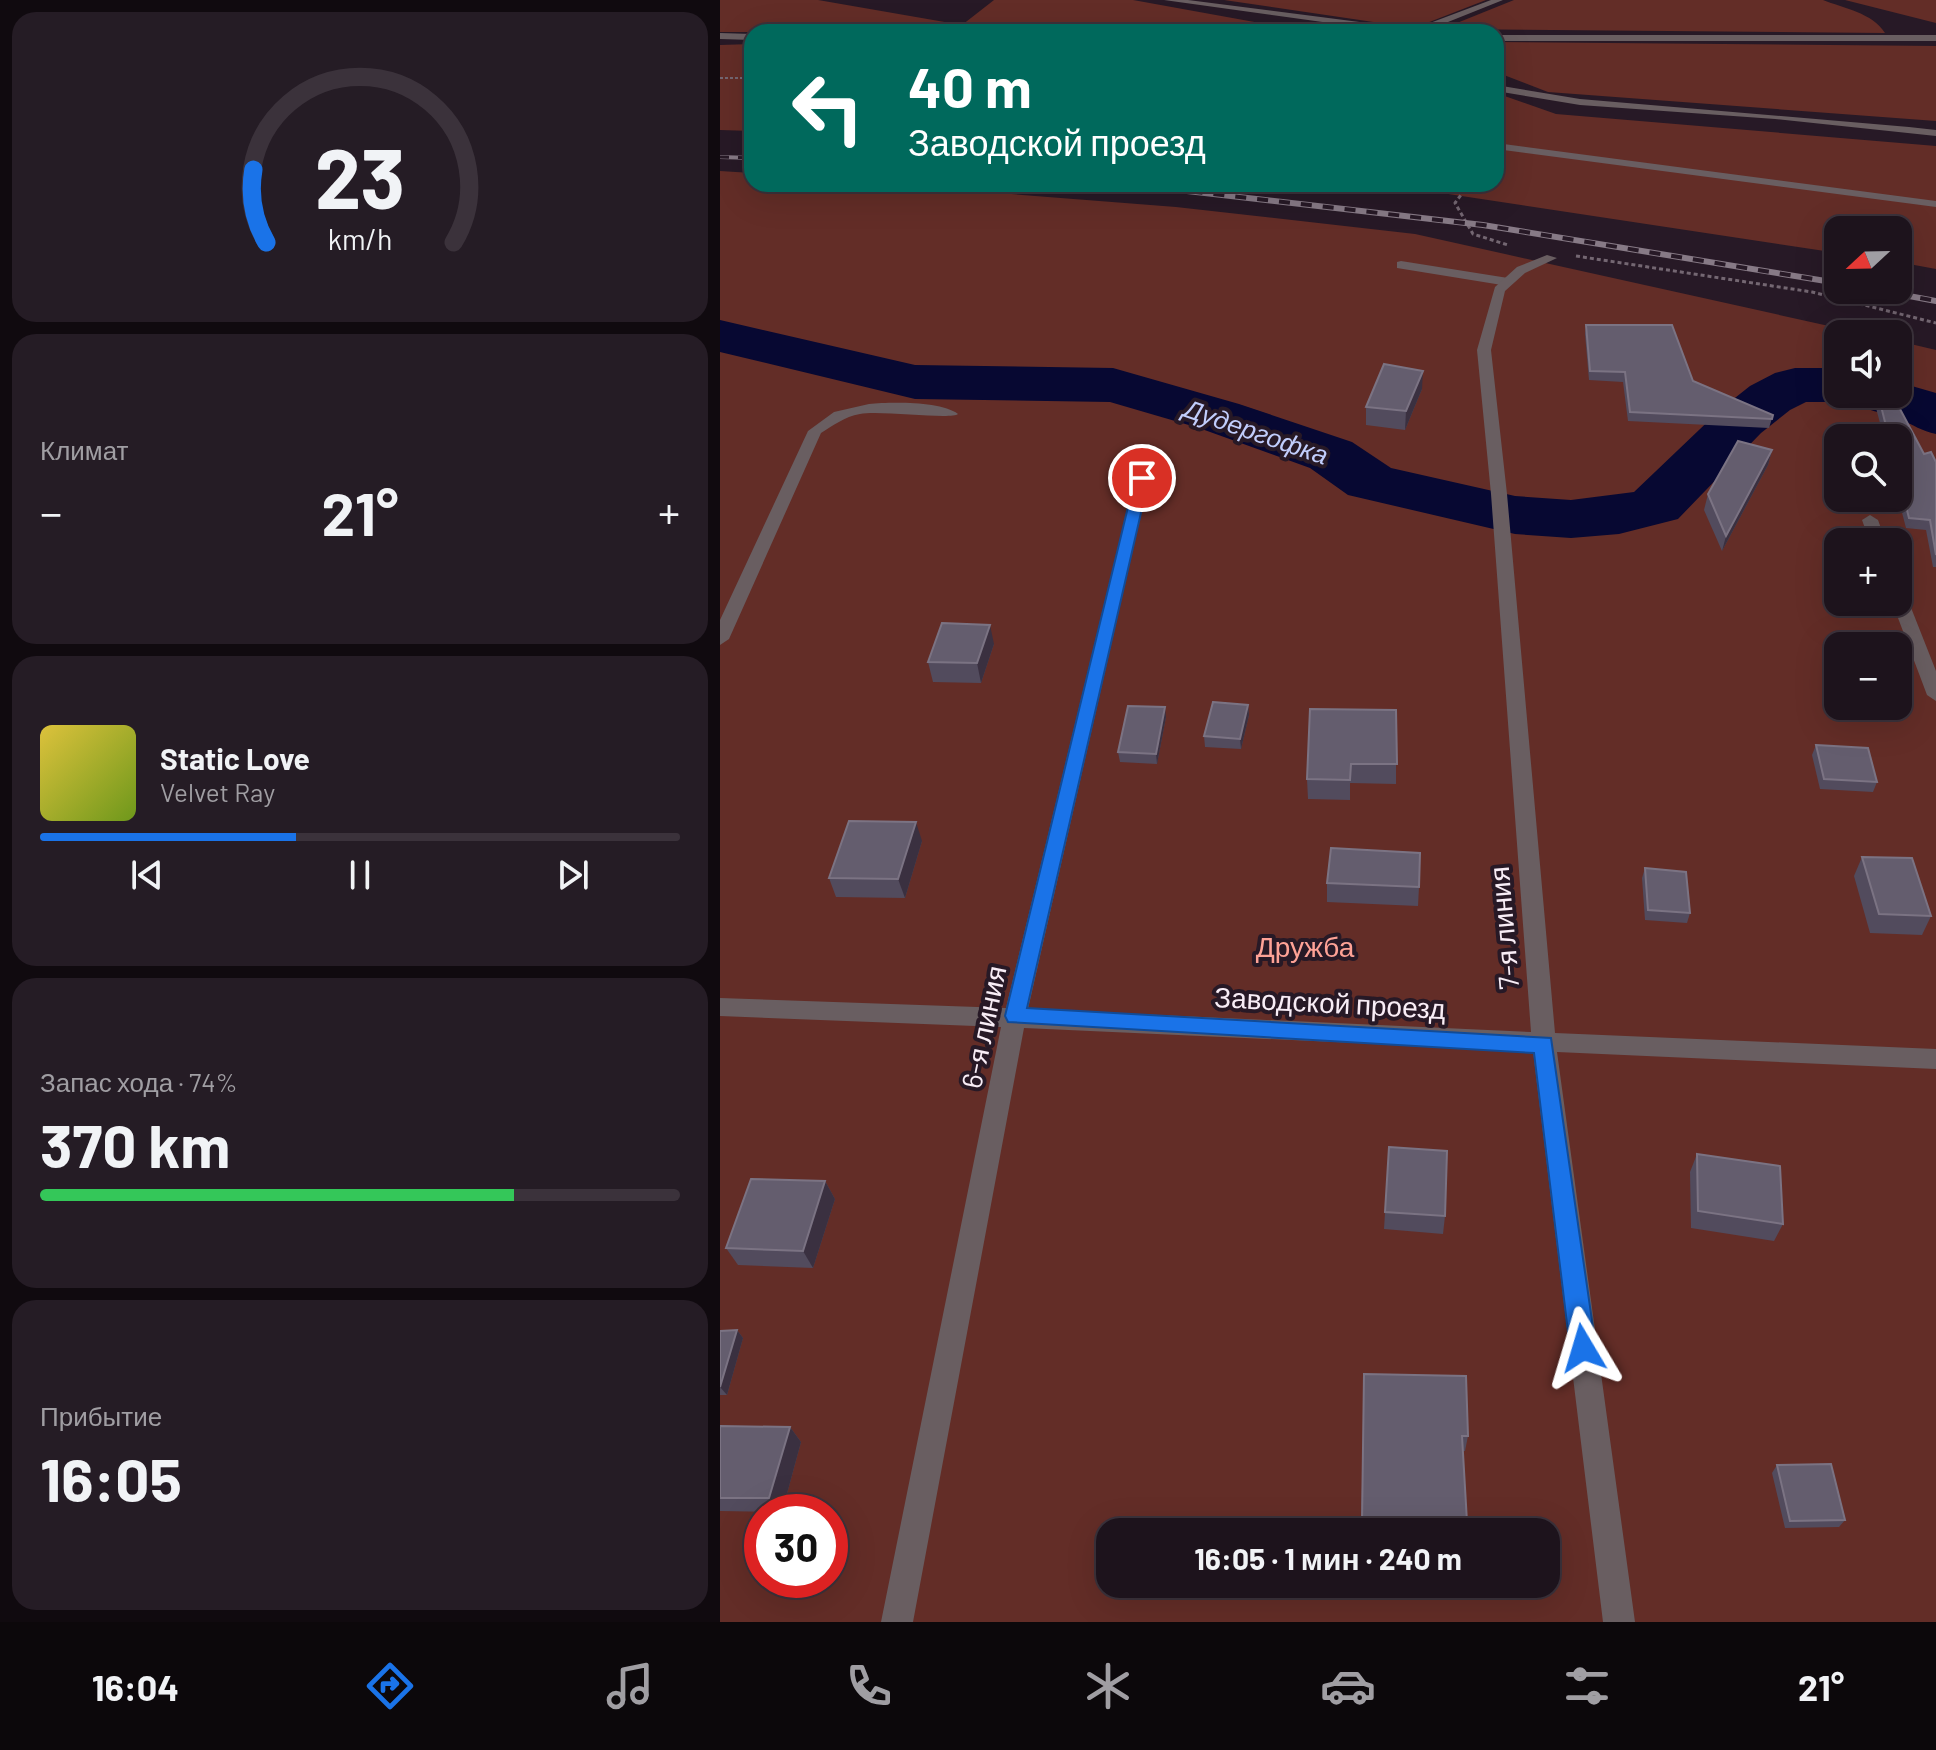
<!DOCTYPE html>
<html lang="ru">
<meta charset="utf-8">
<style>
body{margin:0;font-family:Barlow,sans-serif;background:#251c25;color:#f1f3f6;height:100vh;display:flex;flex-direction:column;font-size:30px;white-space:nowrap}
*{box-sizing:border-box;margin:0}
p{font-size:26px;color:#a09ea3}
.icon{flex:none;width:44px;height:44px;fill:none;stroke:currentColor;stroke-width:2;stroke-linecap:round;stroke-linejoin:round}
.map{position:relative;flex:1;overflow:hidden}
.sheet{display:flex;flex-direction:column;gap:12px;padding:12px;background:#100a0f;width:720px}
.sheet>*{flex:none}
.guide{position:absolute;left:24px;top:24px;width:760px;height:168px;border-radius:24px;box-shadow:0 8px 32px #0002,0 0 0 2px #3b323b;background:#00695c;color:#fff;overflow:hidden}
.needle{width:52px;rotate:248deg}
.controls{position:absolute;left:1104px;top:216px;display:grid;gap:16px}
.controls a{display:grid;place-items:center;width:88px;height:88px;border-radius:16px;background:#1d131c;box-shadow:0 8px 32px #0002,0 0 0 2px #3b323b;font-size:40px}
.speed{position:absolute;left:24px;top:1494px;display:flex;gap:16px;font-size:40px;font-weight:700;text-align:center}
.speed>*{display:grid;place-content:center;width:104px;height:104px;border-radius:50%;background:#1d131c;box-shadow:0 8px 32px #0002,0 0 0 2px #3b323b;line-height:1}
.speed .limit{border:12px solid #d22;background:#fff;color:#111}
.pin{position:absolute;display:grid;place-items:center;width:68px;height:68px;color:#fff;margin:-34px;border:4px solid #fff;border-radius:50%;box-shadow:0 2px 8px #0007}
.me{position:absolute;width:88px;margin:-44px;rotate:353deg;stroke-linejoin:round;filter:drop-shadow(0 0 6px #0008)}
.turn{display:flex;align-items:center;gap:28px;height:168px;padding:0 32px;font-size:36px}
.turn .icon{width:104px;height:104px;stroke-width:2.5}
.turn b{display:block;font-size:56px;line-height:68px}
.big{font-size:60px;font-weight:700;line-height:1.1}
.sheet .card{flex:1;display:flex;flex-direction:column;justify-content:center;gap:12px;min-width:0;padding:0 28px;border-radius:24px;background:#251c25}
.sheet .dial{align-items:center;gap:0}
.dial svg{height:208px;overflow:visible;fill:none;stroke:#3b323b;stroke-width:7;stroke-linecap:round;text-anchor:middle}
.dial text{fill:#f1f3f6;stroke:none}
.song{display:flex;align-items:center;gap:24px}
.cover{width:96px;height:96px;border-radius:12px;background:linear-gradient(135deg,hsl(50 70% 55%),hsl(80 70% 35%))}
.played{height:8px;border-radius:4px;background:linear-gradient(90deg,#1a73e8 40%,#3b323b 40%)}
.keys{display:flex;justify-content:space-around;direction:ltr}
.heat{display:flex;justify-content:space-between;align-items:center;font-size:44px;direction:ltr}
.charge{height:12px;border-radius:6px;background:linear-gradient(90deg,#34c759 74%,#3b323b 0)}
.trip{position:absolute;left:376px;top:1518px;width:464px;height:80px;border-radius:24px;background:#1d131c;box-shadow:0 8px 32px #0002,0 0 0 2px #3b323b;font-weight:700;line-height:80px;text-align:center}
.tabs{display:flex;height:128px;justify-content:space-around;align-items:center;background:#0c080b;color:#a09ea3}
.tabs .icon{width:56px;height:56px}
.tabs .on{color:#1a73e8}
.tabs b{font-size:36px;color:#f1f3f6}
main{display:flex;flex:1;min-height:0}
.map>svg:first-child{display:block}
.green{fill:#632d27;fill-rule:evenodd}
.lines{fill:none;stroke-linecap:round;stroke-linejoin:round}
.river{fill:#070832;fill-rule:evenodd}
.path-far1{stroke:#746772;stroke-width:2;stroke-dasharray:3 2;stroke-linecap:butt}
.path{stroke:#746772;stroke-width:3;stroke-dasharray:4 3;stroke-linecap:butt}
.lane{fill:#695e61;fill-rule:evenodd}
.street{fill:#695e61;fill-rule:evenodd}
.rail-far1-casing{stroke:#877a86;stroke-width:4}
.rail-casing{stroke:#877a86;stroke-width:6}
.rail-far1{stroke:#271926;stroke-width:3;stroke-dasharray:9;stroke-linecap:butt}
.rail{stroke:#271926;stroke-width:4;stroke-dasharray:11;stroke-linecap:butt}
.wall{fill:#524b5d}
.shaded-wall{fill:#3a3040}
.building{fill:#645d6e;stroke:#7b7383;stroke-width:2}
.route{fill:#1a73e8;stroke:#114b97;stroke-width:2}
.labels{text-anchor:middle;stroke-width:8;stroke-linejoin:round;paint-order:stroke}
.far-water-label{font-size:26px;font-style:italic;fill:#c1cdfc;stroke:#271926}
.street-label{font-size:28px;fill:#f8edf6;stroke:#271926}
.park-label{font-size:28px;fill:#fea296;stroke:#271926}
</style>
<main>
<section class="sheet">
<div class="card dial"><svg viewBox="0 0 100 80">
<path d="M14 69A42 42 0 1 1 86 69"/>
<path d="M14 69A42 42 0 0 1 9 41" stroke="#1a73e8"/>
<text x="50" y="56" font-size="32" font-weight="700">23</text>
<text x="50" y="72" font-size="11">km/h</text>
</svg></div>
<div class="card"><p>Климат</p>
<div class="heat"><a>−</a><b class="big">21°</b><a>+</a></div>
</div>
<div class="card">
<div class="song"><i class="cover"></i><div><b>Static Love</b><p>Velvet Ray</p></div></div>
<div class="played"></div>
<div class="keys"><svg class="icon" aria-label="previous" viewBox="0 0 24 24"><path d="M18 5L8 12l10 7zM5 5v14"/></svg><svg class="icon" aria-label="pause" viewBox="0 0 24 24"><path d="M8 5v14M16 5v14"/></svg><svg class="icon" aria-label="next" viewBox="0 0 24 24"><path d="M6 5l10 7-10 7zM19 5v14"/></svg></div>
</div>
<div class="card"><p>Запас хода · 74%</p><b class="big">370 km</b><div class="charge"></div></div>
<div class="card"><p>Прибытие</p><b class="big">16:05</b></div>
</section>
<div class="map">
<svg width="1216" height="1622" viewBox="0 0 1216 1622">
<rect width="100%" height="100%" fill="#271926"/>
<!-- green -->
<g class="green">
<path d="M0 0H98L242 25 274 0H413L540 23 645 32H0Z"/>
<path d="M504 0H766L694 28Z"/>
<path d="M794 0H1103C1123 8 1153 13 1165 33L722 29Z"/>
<path d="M1125 0H1216V23Z"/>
<path d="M776 42 1216 46V121L828 92 776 72Z"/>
<path d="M32 44V131L0 130V45Z"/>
<path d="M776 93 836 114 1216 146V269L1178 262V230H1118V253L662 184H776Z"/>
<path d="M0 171 32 173V184H164L456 207 695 234 1145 334H1118V394H1178V341L1216 350V1622H0ZM1118 438H1178V498H1118ZM1118 542H1178V602H1118ZM1118 646H1178V706H1118ZM42 1512H110V1580H42ZM390 1532H826V1584H390Z"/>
</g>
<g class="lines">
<!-- river -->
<path class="river" d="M0 320 195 365 393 368 519 404 632 442 671 468 795 496 851 500 914 492 1001 409 1030 386 1055 373 1075 368H1118V394H1178V382L1216 393V434C1202 431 1193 425 1180 419 1164 411 1144 413 1133 398L1118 402H1086L1070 410 1041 433 958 519 899 534 851 538 795 534 628 495 590 468 479 428 390 402 195 399 0 352Z"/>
<!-- path-far1 -->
<path class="path-far1" d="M0 78H32"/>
<!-- path -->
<g class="path">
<path d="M749 184 735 203 753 234 788 245"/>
<path d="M856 256 1092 292 1216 323"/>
</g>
<!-- lane -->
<path class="lane" d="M681 261 788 278 794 282 788 286 677 268V262Z"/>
<!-- street -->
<g class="street">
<path d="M444 0H468L694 29 771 0H783L703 32H675Z"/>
<path d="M0 33 32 34V40L0 39Z"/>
<rect x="776" y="35" width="440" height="6"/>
<path d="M776 85 860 99 1189 127 1216 130V136L1055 119 860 105 776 91Z"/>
<path d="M776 143 1216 201V207L776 149Z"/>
<path d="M827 255 837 258 805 273 785 291 771 350 787 494 835 1033 1216 1049V1069L837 1052 915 1622H883L813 1051 304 1028 193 1622H161L281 1027 0 1016V998L286 1008 422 448 429 444 436 448 308 1009 811 1032 771 494 757 350 775 287 797 267Z"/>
<path d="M149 404C171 402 221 401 238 414 231 420 160 410 140 414 124 417 114 425 101 433L9 639 0 645V620L88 431 114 412Z"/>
<path d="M1150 515 1158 520 1166 542H1150L1142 520Z"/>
<path d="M1178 590 1186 595 1216 671V701L1207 695 1172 602H1178Z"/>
</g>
<!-- rail-far1 casing -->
<g class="rail-far1-casing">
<path id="rail-far1" d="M0 157 32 158"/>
</g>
<!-- rail casing -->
<g class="rail-casing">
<g id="rail">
<path d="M406 184 763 225 1118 283"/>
<path d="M1157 290 1216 301"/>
</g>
</g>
<!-- rail-far1 -->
<use href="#rail-far1" class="rail-far1"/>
<!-- rail -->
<use href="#rail" class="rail"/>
</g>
<!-- wall -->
<g class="wall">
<path d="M866 325 973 381 1053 415 1049 428 908 421 903 382 869 380 865 334Z"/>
<path d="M702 389 685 430 646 425V407Z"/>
<path d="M1159 398 1204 454 1216 462V567H1213L1206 530 1186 528 1178 497V438H1164L1156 408Z"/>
<path d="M1052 450 1048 465 1002 551 984 510 988 494Z"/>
<path d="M274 644 261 683 213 682 208 662Z"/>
<path d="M528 705 529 715 521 749 485 747 484 736Z"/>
<path d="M676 710V784L630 783V800L588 799 587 779Z"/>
<path d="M446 717 437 764 400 762 398 752Z"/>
<path d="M1096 745 1157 782 1153 792 1100 789 1092 755Z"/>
<path d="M202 841 185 898 116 897 109 878Z"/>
<path d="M1142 857 1211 916 1202 935 1150 933 1134 876Z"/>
<path d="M925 868 970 913 967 923 925 920 922 878Z"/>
<path d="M607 883 699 887 698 906 607 902Z"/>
<path d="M669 1147 725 1216 723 1234 664 1229Z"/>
<path d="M977 1154 1063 1224 1054 1241 971 1228 970 1172Z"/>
<path d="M105 1181 115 1199 93 1268 18 1265 6 1248Z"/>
<path d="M17 1330 23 1338 7 1395H0V1331Z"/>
<path d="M644 1389 748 1436 745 1451H743L747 1522 745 1532H641Z"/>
<path d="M0 1426 70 1427 81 1442 62 1512 0 1511Z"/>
<path d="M1057 1465 1125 1520 1119 1527 1065 1528 1052 1473Z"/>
</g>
<!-- shaded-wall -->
<g class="shaded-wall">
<path d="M703 371 702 389 685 430 686 411Z"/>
<path d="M1052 450 1048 465 1002 551 1006 536Z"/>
<path d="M270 625 274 644 261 683 257 663Z"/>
<path d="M528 705 529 715 521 749 520 739Z"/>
<path d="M445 707 446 717 437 764 436 754Z"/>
<path d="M196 822 202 841 185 898 178 879Z"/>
<path d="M105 1181 115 1199 93 1268 83 1251Z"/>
<path d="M17 1330 23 1338 7 1395 0 1387Z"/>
<path d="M70 1427 81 1442 62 1512 49 1498Z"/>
</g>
<!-- building -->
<g class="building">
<path d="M866 325H952L973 381 1053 415 1052 419 910 412 905 372 870 371Z"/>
<path d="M664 364 703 371 686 411 646 407Z"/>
<path d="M1172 394 1204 454 1211 452 1216 462V555L1210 520 1189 518 1178 474V438H1169L1159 398Z"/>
<path d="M1018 441 1052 450 1006 536 988 494Z"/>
<path d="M222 623 270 625 257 663 208 662Z"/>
<path d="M493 702 528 705 520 739 484 736Z"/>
<path d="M408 706 445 707 436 754 398 752Z"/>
<path d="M590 709 676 710 677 764H631L630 780 587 779Z"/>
<path d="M1096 745 1148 748 1157 782 1104 779Z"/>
<path d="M129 821 196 822 178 879 109 878Z"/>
<path d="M611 848 700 853 699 887 607 883Z"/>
<path d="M1142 857 1192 858 1211 916 1159 914Z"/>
<path d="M925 868 966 872 970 913 928 910Z"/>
<path d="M669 1147 727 1151 725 1216 665 1212Z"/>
<path d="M977 1154 1060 1166 1063 1224 978 1211Z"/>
<path d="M31 1179 105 1181 83 1251 6 1248Z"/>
<path d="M17 1330 0 1387V1331Z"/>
<path d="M644 1374 746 1376 748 1436H742L747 1522H642Z"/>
<path d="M0 1426 70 1427 49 1498H0Z"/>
<path d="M1111 1464 1125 1520 1070 1521 1057 1465Z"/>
</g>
<!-- route -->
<path class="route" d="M422 474 429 478 307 1008 831 1038 876 1348 872 1357 863 1361 854 1357 850 1348 814 1053 288 1022 285 1016 415 478Z"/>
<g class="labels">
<!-- far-water labels -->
<g class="far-water-label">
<text transform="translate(536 432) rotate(19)" y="9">Дудергофка</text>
</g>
<!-- street labels -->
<g class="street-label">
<text transform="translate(784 928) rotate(-95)" y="10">7-я линия</text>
<text transform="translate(610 1003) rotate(3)" y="10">Заводской проезд</text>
<text transform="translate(264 1027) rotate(-78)" y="10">6-я линия</text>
</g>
<!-- park labels -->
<g class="park-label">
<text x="585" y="957">Дружба</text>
</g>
</g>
</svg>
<div class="controls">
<a><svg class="needle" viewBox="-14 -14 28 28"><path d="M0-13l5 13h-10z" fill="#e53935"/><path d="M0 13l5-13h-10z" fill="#a09ea3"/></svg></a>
<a><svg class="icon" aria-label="sound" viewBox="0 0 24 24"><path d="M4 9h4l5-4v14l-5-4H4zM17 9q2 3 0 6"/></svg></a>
<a><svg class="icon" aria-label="search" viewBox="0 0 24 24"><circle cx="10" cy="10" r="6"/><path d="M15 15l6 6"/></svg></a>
<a>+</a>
<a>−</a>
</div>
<div class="speed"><div class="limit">30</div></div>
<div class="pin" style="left:422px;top:478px;background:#d93025"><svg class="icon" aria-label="arrive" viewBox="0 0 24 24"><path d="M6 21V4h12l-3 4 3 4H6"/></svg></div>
<svg class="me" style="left:863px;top:1348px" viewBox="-20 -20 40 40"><path d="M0-17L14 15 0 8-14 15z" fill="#1a73e8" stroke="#fff" stroke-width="4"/></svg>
<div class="trip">16:05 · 1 мин · 240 m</div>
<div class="guide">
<div class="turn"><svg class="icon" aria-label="left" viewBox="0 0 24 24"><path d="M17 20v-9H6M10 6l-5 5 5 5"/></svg><div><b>40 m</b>Заводской проезд</div></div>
</div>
</div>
</main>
<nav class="tabs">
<b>16:04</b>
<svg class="icon on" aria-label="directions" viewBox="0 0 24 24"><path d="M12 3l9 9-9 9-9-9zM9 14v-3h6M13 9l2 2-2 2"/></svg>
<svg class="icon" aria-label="music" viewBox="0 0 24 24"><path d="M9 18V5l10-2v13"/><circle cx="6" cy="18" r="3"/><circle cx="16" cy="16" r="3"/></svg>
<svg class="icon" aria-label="phone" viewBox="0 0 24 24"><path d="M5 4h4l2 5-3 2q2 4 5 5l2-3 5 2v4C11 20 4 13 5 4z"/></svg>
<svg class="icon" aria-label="climate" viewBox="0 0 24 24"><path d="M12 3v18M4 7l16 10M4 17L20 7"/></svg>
<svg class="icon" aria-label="car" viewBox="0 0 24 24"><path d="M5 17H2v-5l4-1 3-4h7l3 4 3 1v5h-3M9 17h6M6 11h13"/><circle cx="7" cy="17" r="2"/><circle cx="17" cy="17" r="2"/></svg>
<svg class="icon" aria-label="filters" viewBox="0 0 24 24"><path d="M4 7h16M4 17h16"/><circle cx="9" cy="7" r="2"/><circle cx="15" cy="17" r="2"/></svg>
<b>21°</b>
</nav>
